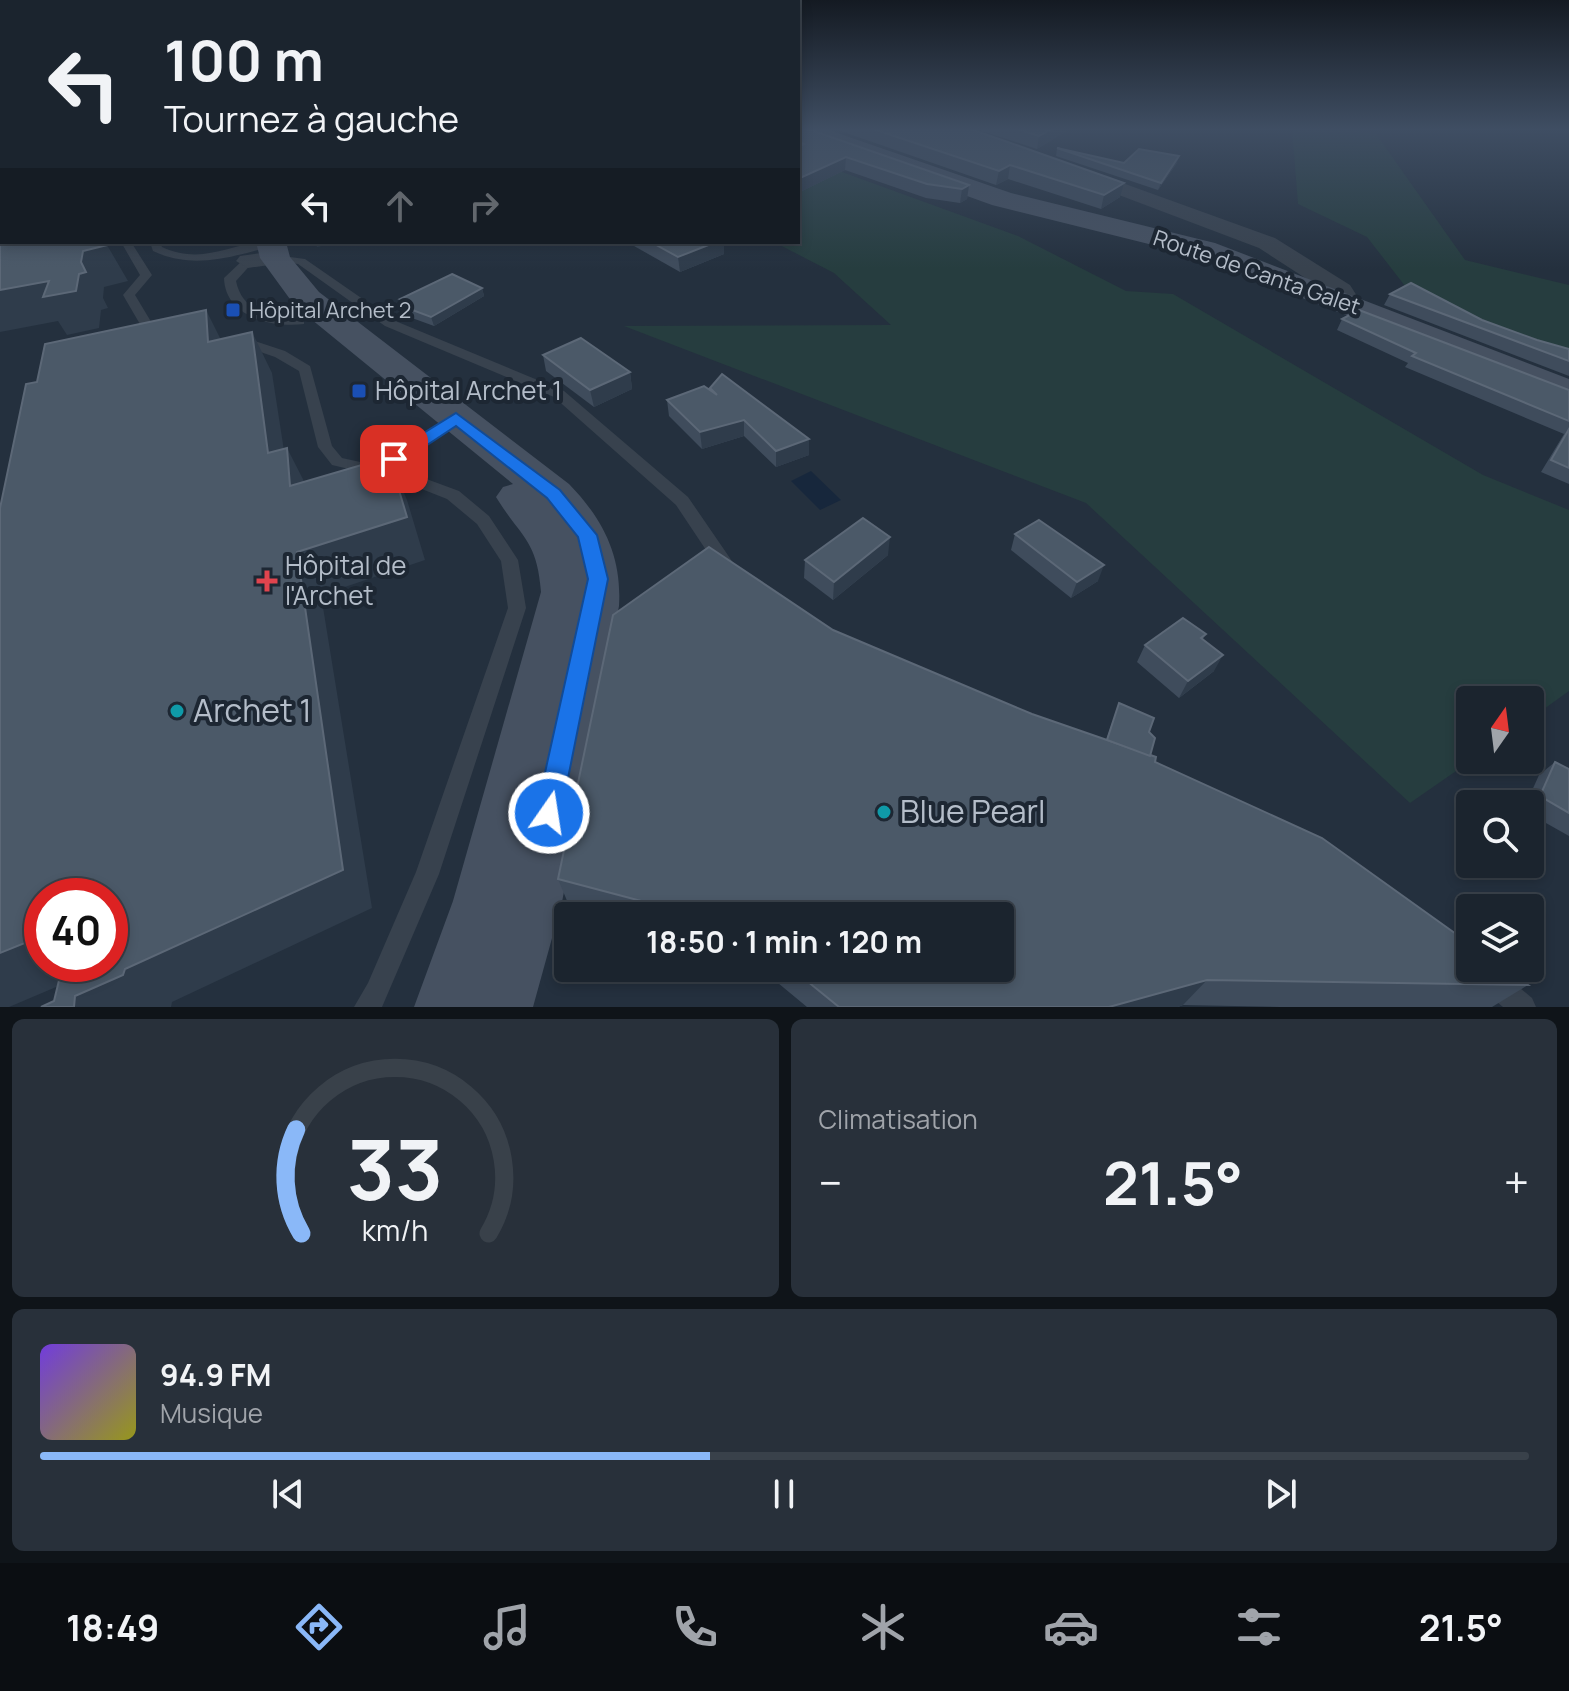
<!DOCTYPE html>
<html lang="fr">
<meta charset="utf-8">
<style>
body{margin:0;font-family:Manrope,sans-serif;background:#28303a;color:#f1f3f6;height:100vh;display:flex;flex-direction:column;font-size:30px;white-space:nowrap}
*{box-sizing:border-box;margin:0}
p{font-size:26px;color:#a0a4aa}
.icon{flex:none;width:44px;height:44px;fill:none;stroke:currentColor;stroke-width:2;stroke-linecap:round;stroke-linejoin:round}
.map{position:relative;height:1007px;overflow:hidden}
.drawer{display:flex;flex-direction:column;gap:12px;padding:12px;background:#0f1419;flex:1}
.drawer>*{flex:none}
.hud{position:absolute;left:0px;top:0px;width:800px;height:244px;box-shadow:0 4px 12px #0003,0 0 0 2px #39414a;background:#1b242e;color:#f1f3f6;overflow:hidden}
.needle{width:52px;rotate:14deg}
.tools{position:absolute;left:1456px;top:686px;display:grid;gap:16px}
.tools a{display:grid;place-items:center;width:88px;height:88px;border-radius:8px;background:#1b242e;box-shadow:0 4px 12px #0003,0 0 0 2px #39414a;font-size:40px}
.speed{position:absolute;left:24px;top:878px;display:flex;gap:16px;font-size:40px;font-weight:700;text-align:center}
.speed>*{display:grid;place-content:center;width:104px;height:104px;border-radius:50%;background:#1b242e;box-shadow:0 4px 12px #0003,0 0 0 2px #39414a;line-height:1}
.speed .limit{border:12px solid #d22;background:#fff;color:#111}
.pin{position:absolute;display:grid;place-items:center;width:68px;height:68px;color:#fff;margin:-34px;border-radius:16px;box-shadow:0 4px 12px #0006}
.me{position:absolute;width:88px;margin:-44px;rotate:13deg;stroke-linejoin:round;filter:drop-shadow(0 0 6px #0008)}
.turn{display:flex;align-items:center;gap:28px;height:168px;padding:0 32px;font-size:36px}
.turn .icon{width:104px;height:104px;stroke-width:2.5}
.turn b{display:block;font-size:56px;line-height:68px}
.lanes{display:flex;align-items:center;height:76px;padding:0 32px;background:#0003;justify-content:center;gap:40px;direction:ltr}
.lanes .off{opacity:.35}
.big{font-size:60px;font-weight:700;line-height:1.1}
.drawer .card{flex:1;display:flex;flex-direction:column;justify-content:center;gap:12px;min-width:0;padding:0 28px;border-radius:12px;background:#28303a}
.drawer .dial{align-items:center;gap:0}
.dial svg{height:208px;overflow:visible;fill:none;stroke:#39414a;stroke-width:7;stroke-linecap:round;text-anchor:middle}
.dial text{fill:#f1f3f6;stroke:none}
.song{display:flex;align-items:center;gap:24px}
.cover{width:96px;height:96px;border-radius:12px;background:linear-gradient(135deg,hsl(260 70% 55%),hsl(60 70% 35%))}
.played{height:8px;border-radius:4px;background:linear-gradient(90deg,#8ab8f8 45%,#39414a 45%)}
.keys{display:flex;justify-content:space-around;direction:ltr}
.heat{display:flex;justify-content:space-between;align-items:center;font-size:44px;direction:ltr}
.drawer .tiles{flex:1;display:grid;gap:12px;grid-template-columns:1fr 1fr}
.card:last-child{grid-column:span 2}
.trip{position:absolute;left:554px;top:902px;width:460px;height:80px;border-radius:8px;background:#1b242e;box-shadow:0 4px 12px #0003,0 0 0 2px #39414a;font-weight:700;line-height:80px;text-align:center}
.menu{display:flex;height:128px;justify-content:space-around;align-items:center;background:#0b0e12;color:#a0a4aa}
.menu .icon{width:56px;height:56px}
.menu .selected{color:#8ab8f8}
.menu b{font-size:36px;color:#f1f3f6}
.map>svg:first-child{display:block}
.green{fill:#263d3f}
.water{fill:#17273c}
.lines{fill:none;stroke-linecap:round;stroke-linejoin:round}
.lane{fill:#38424e;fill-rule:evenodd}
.street{fill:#38424e;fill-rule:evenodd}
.secondary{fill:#465161;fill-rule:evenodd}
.wall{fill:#3f4c5c}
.shaded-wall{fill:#2f3c4b}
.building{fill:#4b5968;stroke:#5c6877;stroke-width:2}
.route{fill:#1a73e8;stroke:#114b97;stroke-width:2}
.transit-dot{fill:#1a4fb4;stroke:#1d2733;stroke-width:3}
.health-dot{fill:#e0444e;stroke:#1d2733;stroke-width:3}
.culture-dot{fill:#0f9aa8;stroke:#1d2733;stroke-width:3}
.labels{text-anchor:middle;stroke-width:8;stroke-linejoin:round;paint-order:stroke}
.far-street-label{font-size:22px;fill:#b4bdc9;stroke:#1d2733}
.far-poi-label{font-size:22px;fill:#b4bdc9;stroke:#1d2733;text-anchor:start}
.poi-label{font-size:26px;fill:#b4bdc9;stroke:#1d2733;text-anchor:start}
.near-poi-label{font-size:32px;fill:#b4bdc9;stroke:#1d2733;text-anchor:start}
</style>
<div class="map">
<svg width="1569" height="1007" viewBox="0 0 1569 1007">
<rect width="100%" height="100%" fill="#24303e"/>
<!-- green -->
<g class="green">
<path d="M1292 128H1340L1376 134 1465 260 1569 285V361L1405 286 1367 237 1298 204Z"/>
<path d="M798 156 1018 236 1126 291 1173 294 1483 475 1569 510V691L1530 719V700H1470L1472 760 1410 803 1086 503 624 326 891 325 834 273 774 242H798Z"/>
</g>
<!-- water -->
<path class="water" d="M811 471 841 500 820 510 791 481Z"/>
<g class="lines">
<!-- lane -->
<g class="lane">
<path d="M121 242H131L152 275 135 295 162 340 161 343H151L123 295 140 275Z"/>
<path d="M150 242H160L162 247C208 268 238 237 276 243 268 248 257 250 247 253 214 261 185 266 153 251Z"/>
<path d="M275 255 305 259 393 320 564 391 688 497 734 564 737 569 734 574H722L676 505 554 397 385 326 298 264 271 260 269 258Z"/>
<path d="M244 259 254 261 236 281C243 314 272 316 300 317L304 318V324C273 328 225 317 224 278Z"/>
<path d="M240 336 285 351 310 366 332 446 342 458 374 465 451 415H461L463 418 461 421 390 469 413 474 459 491 489 516 518 560 526 608 439 874 382 1007H354L368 983 416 872 508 608 501 561 477 524 447 499 404 482 332 465 318 447 299 371 275 357 235 343V337Z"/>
<path d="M1470 958V968H1496L1532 998 1536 1007H1503L1467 977 1463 968Z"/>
</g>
<!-- street -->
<g class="street">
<path d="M1081 168 1275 238 1350 285 1357 296 1347 305H1329L1325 300 1330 294 1259 248 1074 178 1071 174 1074 170Z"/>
<path d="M275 251 283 253 287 258 283 263 248 268 236 261 240 256Z"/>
</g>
<!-- secondary -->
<g class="secondary">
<path d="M798 128H823L1011 193 1215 243 1569 379V403L1193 255 992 205 798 135Z"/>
<path d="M256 242H286L290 257 319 292 569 484C603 519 622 556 619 606L562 902 533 1007H414L453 901 541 592C537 539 521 538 496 497L503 487 513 484 295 306 260 258Z"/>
</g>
</g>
<!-- wall -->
<g class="wall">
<path d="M798 128 969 185 967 199 960 203 926 198 845 170 798 193Z"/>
<path d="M832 128H968L1120 197 1101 209 1008 179 996 185Z"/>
<path d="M973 128H1068V130L1037 149Z"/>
<path d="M1057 148 1124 163H1177L1158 190 1056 156Z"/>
<path d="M627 242H724V254L680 272Z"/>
<path d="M482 288 484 296 434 326 401 314 399 305 402 304 400 299Z"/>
<path d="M1390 294 1482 320 1537 340 1569 349V376L1384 305Z"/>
<path d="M1342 319 1569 390V484L1541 472 1564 434 1405 367 1408 363 1337 330Z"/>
<path d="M543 355 630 372 632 389 594 407 546 371Z"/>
<path d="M710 388 809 439V455L776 467 744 436 702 449 669 416 667 400 710 390Z"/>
<path d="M1015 534 1098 581 1071 598 1011 550Z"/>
<path d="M888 555 833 600 804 578 805 560Z"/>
<path d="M833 630 1032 714 1106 740 1119 703 1149 732 1150 756 1155 762 1528 985 1492 1007H1280L1183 1005 1178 1007H807L760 968H1000V916H601L570 908 558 879Z"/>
<path d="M1206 634 1203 639 1214 671 1179 698 1137 662 1145 645Z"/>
<path d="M1555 762 1569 769V836L1530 814V804H1526L1539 775Z"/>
</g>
<!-- shaded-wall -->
<g class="shaded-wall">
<path d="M1053 128H1068V130L1037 149 1039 136Z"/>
<path d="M1179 156 1177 163 1158 190 1161 183Z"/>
<path d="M846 157 845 170 798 193V179Z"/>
<path d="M1010 165 1008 179 996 185 999 171Z"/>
<path d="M1124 183 1120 197 1101 209 1104 195Z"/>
<path d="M969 185 967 199 960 203 962 189Z"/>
<path d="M315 242H338L317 247Z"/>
<path d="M716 242H724V254L680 272 678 257Z"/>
<path d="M107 245 128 281 104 287 103 298 108 308 101 310 99 328 67 335 58 321 0 332V290L79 274 83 251Z"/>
<path d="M482 288 484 296 434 326 431 317Z"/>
<path d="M206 310 226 350 208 342Z"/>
<path d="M252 332 272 373 291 496 268 453Z"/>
<path d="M630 372 632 389 594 407 590 390Z"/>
<path d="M744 420V436L702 449 700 432Z"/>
<path d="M809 439V455L776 467V451Z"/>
<path d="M287 448 309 491 290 486Z"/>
<path d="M389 457 407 500 425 560 321 595 372 908 172 1002 171 1007H74L75 996 125 969 297 552Z"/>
<path d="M890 537 888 555 833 600 834 582Z"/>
<path d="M1104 565 1098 581 1071 598 1077 582Z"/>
<path d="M1223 655 1214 671 1179 698 1188 681Z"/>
<path d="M42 936V964H110L122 959 9 1007H0V953Z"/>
<path d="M1207 980 1183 1005 1178 1007H1109Z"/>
</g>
<!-- building -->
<g class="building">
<path d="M0 128H2V242H105L107 245 83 251 81 262 86 272 79 274 76 291 43 297 49 281 0 290Z"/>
<path d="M798 128H805L969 185 962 189 927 184 846 157 798 179V147L804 144 798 141Z"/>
<path d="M870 128H968L1124 183 1104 195 1010 165 999 171Z"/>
<path d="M1014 128H1053L1039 136Z"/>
<path d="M1057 148 1124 163 1139 149 1179 156 1161 183Z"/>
<path d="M651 242H716L678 257Z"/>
<path d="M452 274 482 288 431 317 399 305 406 301 400 299Z"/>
<path d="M1411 283 1482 320 1537 340 1569 349V361L1390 294Z"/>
<path d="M206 310 208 342 252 332 268 453 287 448 290 486 389 457 407 517 297 552 343 870 125 969 123 975 75 996 74 1007H41L54 1001 63 964H110V896H42V936L0 953V508L26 384 37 382 45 344Z"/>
<path d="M1359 310 1569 390V421L1412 356 1416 353 1342 319Z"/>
<path d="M581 338 630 372 590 390 543 355Z"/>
<path d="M722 374 809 439 776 451 744 420 700 432 667 400 704 386 717 395 710 388Z"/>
<path d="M1569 429V468L1551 460Z"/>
<path d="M863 518 890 537 834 582 805 560Z"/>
<path d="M1039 520 1104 565 1077 582 1015 534Z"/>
<path d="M709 547 833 630 1032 714 1156 757 1155 762 1322 838 1470 944V968H1504L1528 985 1207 980 1109 1007H839L791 968H1000V916H698L558 879 613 615Z"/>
<path d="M1183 618 1206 634 1201 638 1223 655 1188 681 1145 645Z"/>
<path d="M1119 703 1154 718 1149 732 1155 738 1150 756 1107 740Z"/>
<path d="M1555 762 1569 769V813L1540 796Z"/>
</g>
<!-- sky -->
<linearGradient id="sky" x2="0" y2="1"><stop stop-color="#141a22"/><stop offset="0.48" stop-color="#3f4e63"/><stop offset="1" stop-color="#3f4e63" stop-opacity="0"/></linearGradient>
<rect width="1569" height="269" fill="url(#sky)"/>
<!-- route -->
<path class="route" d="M456 413 560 490 597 535 608 579 561 813 558 821 549 825 540 821 536 813 588 579 578 537 547 498 456 426 400 463H388V455Z"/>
<!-- markers -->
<g class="transit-dot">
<rect x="225" y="302" width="16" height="16" rx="4"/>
<rect x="351" y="383" width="16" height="16" rx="4"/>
</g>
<path class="health-dot" d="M263 569h8v8h8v8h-8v8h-8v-8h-8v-8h8z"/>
<g class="culture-dot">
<circle cx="177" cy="711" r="8"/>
<circle cx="884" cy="812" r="8"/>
</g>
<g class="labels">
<!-- far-street labels -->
<g class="far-street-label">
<text transform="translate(1257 272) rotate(19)" y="8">Route de Canta Galet</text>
</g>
<!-- far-poi labels -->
<g class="far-poi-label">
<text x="249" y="318">Hôpital Archet 2</text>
</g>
<!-- poi labels -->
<g class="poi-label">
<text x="375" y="400">Hôpital Archet 1</text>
<text x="285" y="575">Hôpital de<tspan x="285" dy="30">l'Archet</tspan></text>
</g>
<!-- near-poi labels -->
<g class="near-poi-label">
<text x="193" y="722">Archet 1</text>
<text x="900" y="823">Blue Pearl</text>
</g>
</g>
</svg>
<div class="tools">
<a><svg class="needle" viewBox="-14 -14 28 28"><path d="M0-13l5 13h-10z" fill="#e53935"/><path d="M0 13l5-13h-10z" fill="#a0a4aa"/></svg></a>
<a><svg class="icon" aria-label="search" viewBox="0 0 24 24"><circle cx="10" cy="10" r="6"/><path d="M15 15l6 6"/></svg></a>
<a><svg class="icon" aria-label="layers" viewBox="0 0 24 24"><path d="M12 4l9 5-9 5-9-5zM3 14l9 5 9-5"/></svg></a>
</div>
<div class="speed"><div class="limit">40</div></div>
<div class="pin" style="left:394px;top:459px;background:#d93025"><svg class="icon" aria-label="arrive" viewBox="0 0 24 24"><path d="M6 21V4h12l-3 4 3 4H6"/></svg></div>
<svg class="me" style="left:549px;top:813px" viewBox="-20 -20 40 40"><circle r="17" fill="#1a73e8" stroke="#fff" stroke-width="3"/><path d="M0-11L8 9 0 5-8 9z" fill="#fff"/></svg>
<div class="trip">18:50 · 1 min · 120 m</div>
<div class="hud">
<div class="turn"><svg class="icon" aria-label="left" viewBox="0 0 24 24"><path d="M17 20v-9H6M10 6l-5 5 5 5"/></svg><div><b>100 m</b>Tournez à gauche</div></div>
<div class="lanes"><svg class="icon" aria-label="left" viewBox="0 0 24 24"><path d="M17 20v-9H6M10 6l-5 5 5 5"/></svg><svg class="icon off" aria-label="ahead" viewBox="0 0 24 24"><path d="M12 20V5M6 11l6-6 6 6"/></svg><svg class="icon off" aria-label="right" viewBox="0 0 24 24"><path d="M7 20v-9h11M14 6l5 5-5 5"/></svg></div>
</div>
</div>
<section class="drawer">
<div class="tiles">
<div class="card dial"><svg viewBox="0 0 100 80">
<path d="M14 69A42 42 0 1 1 86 69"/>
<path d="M14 69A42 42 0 0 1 12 29" stroke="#8ab8f8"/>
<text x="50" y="56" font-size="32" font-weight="700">33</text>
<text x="50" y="72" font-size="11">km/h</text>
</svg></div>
<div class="card"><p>Climatisation</p>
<div class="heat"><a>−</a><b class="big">21.5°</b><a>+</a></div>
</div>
<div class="card">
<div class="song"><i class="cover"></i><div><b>94.9 FM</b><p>Musique</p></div></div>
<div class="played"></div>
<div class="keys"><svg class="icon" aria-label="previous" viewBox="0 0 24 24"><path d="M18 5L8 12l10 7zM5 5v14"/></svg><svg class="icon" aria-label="pause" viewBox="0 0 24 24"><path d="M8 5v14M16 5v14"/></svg><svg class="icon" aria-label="next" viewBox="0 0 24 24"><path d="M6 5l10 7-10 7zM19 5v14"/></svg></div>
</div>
</div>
</section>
<nav class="menu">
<b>18:49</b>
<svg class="icon selected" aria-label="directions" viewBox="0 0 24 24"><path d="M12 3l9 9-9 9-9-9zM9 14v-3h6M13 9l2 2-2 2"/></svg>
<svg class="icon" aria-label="music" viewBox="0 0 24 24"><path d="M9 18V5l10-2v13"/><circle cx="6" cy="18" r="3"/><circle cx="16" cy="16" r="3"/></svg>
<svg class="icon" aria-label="phone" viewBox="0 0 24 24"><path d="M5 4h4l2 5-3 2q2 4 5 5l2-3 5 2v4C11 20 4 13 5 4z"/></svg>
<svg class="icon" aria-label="climate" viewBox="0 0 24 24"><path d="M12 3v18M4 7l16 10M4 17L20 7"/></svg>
<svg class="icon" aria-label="car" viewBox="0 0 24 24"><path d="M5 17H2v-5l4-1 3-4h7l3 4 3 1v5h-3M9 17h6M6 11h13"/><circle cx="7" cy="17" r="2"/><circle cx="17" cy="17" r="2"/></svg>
<svg class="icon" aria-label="filters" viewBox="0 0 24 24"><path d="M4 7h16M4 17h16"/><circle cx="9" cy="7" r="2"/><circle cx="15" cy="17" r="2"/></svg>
<b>21.5°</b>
</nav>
